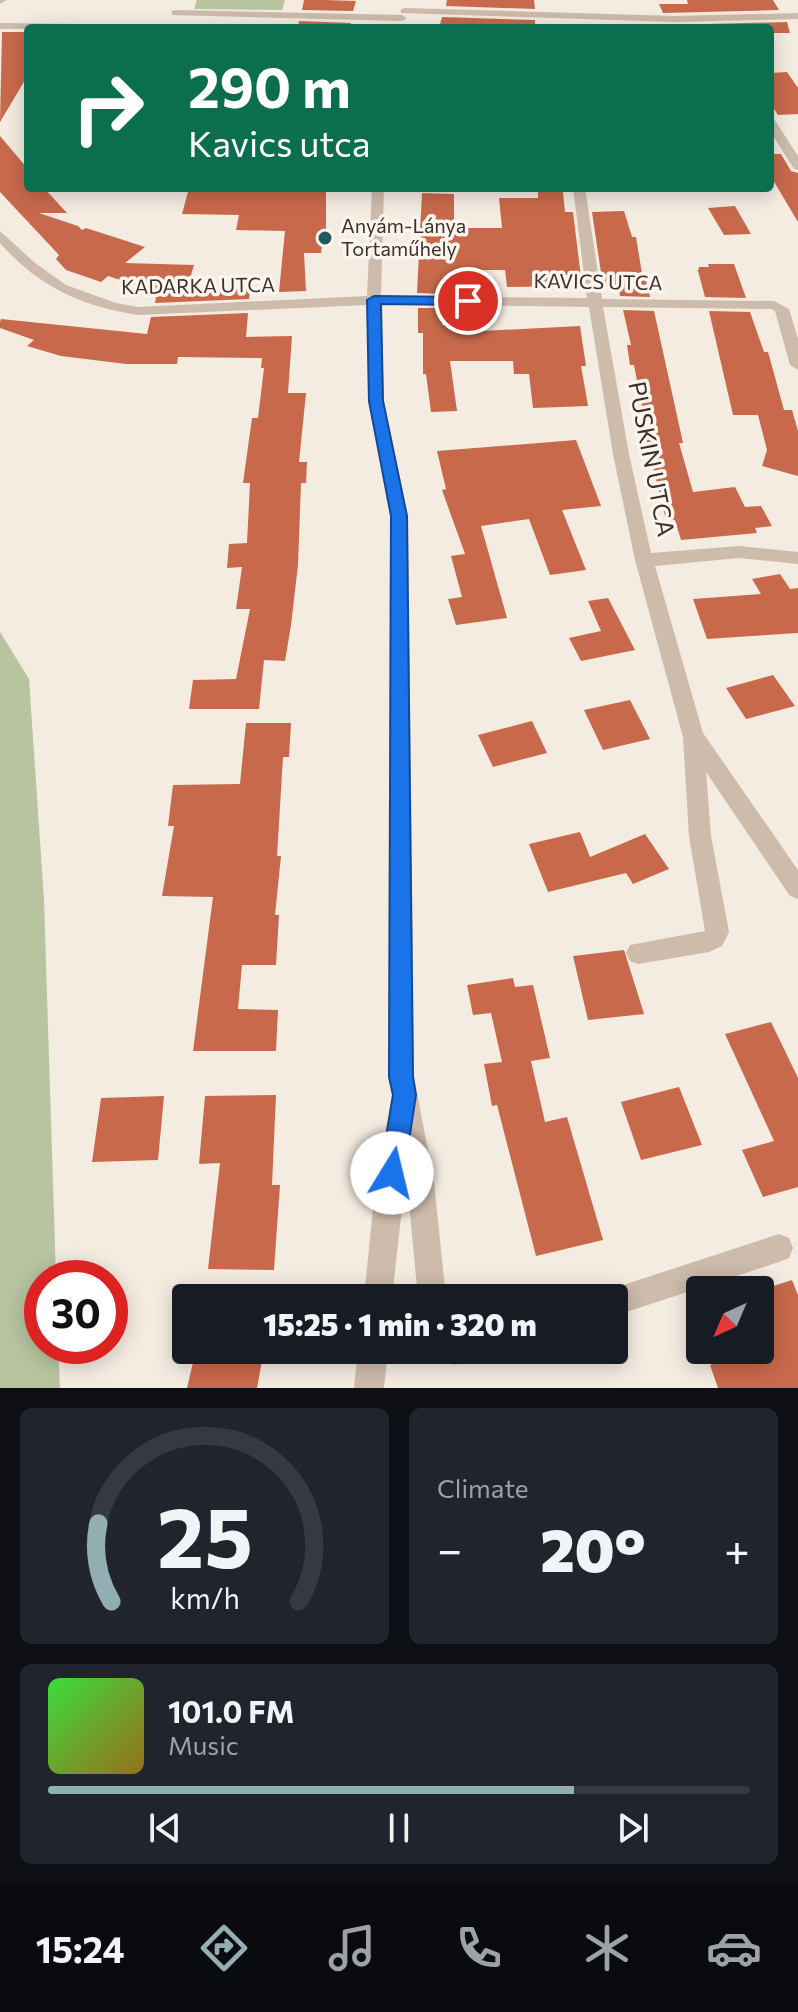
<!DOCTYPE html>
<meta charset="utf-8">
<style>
body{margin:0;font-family:Commissioner,sans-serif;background:#20242c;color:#f1f3f6;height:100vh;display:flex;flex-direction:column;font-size:30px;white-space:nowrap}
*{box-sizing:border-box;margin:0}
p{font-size:26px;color:#9ea1a6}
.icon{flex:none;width:44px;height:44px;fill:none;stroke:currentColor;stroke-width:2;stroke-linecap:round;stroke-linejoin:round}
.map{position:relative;height:1388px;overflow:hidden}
.panel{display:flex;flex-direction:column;gap:20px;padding:20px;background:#0d0f14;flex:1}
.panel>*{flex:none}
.guide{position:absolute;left:24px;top:24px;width:750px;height:168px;border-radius:8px;box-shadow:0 4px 20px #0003;background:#0b6e4f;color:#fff;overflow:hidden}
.needle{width:52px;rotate:224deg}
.fabs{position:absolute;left:686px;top:1276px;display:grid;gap:16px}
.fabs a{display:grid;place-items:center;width:88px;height:88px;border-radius:8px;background:#171b24;box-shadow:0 4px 20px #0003;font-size:40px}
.speed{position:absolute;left:24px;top:1260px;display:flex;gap:16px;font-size:40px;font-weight:700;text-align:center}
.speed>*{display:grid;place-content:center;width:104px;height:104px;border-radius:50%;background:#171b24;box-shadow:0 4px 20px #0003;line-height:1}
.speed .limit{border:12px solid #d22;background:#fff;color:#111}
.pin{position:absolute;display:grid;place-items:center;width:68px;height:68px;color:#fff;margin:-34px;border:4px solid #fff;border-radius:50%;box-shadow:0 2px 8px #0007}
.me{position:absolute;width:88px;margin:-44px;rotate:9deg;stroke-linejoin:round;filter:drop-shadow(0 0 6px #0008)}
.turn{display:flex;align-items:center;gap:28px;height:168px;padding:0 32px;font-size:36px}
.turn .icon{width:104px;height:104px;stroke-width:2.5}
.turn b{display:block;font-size:56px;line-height:68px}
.big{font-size:60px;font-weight:800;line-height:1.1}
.panel .tile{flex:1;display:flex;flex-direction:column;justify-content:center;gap:12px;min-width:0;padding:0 28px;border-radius:12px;background:#20242c}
.panel .dial{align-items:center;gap:0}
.dial svg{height:208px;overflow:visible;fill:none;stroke:#363941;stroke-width:7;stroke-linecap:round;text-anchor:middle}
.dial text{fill:#f1f3f6;stroke:none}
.song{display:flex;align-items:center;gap:24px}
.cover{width:96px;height:96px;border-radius:12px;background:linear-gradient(135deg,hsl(120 70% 55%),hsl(40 70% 35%))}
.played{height:8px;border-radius:4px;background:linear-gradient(90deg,#92aeb2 75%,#363941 75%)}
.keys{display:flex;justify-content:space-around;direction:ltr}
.heat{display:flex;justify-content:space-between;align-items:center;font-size:44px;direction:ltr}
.panel .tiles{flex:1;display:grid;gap:20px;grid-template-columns:1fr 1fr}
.tile:last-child{grid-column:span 2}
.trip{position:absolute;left:172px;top:1284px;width:456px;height:80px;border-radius:8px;background:#171b24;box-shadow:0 4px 20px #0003;font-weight:800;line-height:80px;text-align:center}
.dock{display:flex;height:128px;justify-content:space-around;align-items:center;background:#090b0e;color:#9ea1a6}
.dock .icon{width:56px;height:56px}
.dock .on{color:#92aeb2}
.dock b{font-size:36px;color:#f1f3f6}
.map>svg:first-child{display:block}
.green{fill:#b8c4a0}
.building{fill:#c8694b}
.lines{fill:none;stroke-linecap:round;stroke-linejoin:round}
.street{fill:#cdbbac;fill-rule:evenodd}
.route{fill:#1a73e8;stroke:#114b97;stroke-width:2}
.poi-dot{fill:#1f5a5e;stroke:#fbf5ee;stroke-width:3}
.labels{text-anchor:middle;stroke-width:7;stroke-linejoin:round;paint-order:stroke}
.far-poi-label{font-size:20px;fill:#3b302b;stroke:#fbf5ee;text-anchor:start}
.far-street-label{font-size:20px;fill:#3b302b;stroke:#fbf5ee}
.street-label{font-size:24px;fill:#3b302b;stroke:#fbf5ee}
</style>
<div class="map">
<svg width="798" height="1388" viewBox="0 0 798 1388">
<rect width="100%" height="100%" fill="#f4ebe1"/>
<!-- green -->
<g class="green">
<path d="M197 0H285L282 10 194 9Z"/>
<path d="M0 632 29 679 44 900 56 1278H42V1346H58L60 1388H0Z"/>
</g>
<!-- building -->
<g class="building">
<path d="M304 0H324L356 1 353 11 302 10Z"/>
<path d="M447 0H534L535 9 446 6Z"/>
<path d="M687 0H773L779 10 663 13 659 4H688Z"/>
<path d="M442 17 535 20V28H439Z"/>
<path d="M299 21 351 23 350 28H298Z"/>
<path d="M787 22 790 33H770V28H672L670 25Z"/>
<path d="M2 32H28V75L0 122Z"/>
<path d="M787 72 798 88V114L778 115 770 103V73Z"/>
<path d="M0 136 28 169V188H44L67 213H39L78 226 82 230 86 228 145 247 125 263 194 265 186 292 250 288 249 299 155 303 157 292 108 276 101 282 66 270 56 259 59 255 0 192Z"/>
<path d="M770 154H781L791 171 798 173V222L770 175Z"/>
<path d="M189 188H249V192L326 191V243L322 244 321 253H304L306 291 279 292 285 231 236 230 239 215 182 214Z"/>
<path d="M538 191 563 192 565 212H573L582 286 507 287 505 270H463V284H446V287H442V294L417 293 422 193 454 194V228H502L499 198H538Z"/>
<path d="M735 206 751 234 724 235 708 208Z"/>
<path d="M624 211 632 237H636L643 280H646L650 297 620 296 619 289 603 286 592 212Z"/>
<path d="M708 264H734L746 298 705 297 698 271 699 267H709Z"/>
<path d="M418 308H442V325H446L447 328H481L482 331 580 326 586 366H581L588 406 533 408 529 374H514L513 361H450L457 411 431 412 426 374H423V333H418Z"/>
<path d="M623 310 654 311 683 443H679L693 492 735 487 745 507 761 506 772 526 755 528 757 533 681 540 675 520H666L642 422H645L634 365H630L627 345H631Z"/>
<path d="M709 311 750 312 764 352H768L784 410H792L798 431V476L762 466 767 450 758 415H733Z"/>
<path d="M248 313 246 337 292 336 288 393H306L299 462H307L306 483H301L298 565 291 625 285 661 264 660 259 709H189L193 680 236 679 250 609H236L242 567 227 568 229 544 247 543 250 483H243L252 418H258L264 368H261L262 358 178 357 177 364H126L61 356 27 346 34 340 0 328V322L1 319 147 334 151 317Z"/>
<path d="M576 440 601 506 562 510 586 570 550 575 529 519 481 526 507 618 456 625 448 599 462 597 451 556 465 554 442 490 446 489 437 451Z"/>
<path d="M780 574 790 589 798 588V633L707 639 693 599 761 594 752 579Z"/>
<path d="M608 598 635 650 581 661 569 638 601 631 588 601Z"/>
<path d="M773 675 795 706 746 719 726 688Z"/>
<path d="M630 700 650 739 603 750 584 710Z"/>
<path d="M532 721 547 753 493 767 478 735Z"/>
<path d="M246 723H291L289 757H283L277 856H281L275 915H279L276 965H242L238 1009 278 1010 276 1051H193L213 897 162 896 174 826H168L173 785 240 784Z"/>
<path d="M580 832 590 857 645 834 669 869 633 884 626 873 548 892 529 844Z"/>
<path d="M624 950 644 1014 588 1020 573 956Z"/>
<path d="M513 978 515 987 533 985 550 1058 531 1061 545 1122 567 1117 603 1240 536 1256 497 1105 492 1106 484 1064 502 1062 491 1013 473 1015 467 985Z"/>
<path d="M771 1022 798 1078V1187L763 1197 742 1150 774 1141 725 1034Z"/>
<path d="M679 1087 702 1145 641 1160 621 1102Z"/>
<path d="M276 1095 272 1185H280L274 1270 208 1269 220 1163 199 1164 205 1096Z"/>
<path d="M164 1096 158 1160 92 1162 101 1098Z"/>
<path d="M792 1280 798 1295V1388H718L710 1365 720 1362 716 1350H760V1290Z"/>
<path d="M196 1350H264L257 1388H187Z"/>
</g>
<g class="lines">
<!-- street -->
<g class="street">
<path d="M0 0H7L0 4Z"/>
<path d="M405 8 675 16 798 13V19L675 22 401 13V9Z"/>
<path d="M176 10 402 15 407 18 402 21 172 15V11Z"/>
<path d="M0 23 168 25 173 28 0 29Z"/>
<path d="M770 118 774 119 798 156V170L794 169 770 131Z"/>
<path d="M372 188H384L381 296 587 298 573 188H585L602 299 774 301 789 309 798 339V370L790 365 775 311 771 309 603 307 629 454 651 553 739 546 798 552V564L739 558 655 566 703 733 798 870V899L790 896 706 772 711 836 729 932 722 946 709 952 638 964 630 961 626 953 630 945 705 931 689 836 683 737 635 560 613 454 589 307 381 304 384 401 408 516 414 1077 434 1182 446 1298H418L406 1172 392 1298H364L374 1198 392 1095 388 1077 390 516 368 401 367 305 138 315C81 306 39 287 0 243V231L35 263 66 285 116 303 138 307 367 296Z"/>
<path d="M779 1234 789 1238 793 1248 789 1258 779 1262 614 1316V1298H601L604 1292 614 1288Z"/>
<path d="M358 1350H388L384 1388H354Z"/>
<path d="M440 1350H479L474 1360 455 1365 445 1360Z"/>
</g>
</g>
<!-- route -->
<path class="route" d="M374 296 468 297 475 301 468 305 381 304 383 401 407 516 413 1077 416 1095 404 1173 401 1181 392 1185 384 1181 380 1173 393 1095 389 1077 391 516 369 401 367 300Z"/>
<!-- markers -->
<circle class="poi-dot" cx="325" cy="238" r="8"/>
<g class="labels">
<!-- far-poi labels -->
<g class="far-poi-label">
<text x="341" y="233">Anyám-Lánya<tspan x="341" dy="23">Tortaműhely</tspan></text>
</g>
<!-- far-street labels -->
<g class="far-street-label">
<text transform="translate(598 282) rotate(1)" y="7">KAVICS UTCA</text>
<text transform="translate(198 286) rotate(-1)" y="7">KADARKA UTCA</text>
</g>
<!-- street labels -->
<g class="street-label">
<text transform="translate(651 459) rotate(79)" y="8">PUSKIN UTCA</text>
</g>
</g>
</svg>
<div class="fabs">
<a><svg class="needle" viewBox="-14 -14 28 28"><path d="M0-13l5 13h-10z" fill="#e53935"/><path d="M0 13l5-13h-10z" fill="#9ea1a6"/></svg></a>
</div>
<div class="speed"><div class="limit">30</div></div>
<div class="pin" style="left:468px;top:301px;background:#d93025"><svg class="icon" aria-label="arrive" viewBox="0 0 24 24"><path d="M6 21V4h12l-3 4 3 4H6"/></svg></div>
<svg class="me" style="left:392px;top:1173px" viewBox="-20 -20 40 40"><circle r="19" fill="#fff"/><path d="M0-13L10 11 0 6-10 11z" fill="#1a73e8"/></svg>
<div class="trip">15:25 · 1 min · 320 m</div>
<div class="guide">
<div class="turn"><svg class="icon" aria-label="right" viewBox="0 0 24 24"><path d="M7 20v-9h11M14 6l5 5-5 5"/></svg><div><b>290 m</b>Kavics utca</div></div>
</div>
</div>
<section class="panel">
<div class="tiles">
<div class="tile dial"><svg viewBox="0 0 100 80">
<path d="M14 69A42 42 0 1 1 86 69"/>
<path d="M14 69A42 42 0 0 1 9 39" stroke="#92aeb2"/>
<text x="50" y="56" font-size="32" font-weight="700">25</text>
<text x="50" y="72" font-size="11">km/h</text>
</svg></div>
<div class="tile"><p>Climate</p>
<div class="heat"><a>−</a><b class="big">20°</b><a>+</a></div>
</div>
<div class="tile">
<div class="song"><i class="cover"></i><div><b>101.0 FM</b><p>Music</p></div></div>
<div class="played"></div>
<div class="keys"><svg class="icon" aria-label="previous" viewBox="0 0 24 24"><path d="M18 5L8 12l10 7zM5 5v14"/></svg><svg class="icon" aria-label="pause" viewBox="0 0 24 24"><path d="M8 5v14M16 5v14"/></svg><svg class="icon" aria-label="next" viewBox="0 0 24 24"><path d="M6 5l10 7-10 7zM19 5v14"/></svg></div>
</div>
</div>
</section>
<nav class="dock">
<b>15:24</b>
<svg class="icon on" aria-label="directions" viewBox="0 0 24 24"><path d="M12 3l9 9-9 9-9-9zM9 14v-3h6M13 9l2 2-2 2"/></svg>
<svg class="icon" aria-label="music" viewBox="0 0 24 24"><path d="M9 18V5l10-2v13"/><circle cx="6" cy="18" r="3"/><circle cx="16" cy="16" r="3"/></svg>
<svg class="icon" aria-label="phone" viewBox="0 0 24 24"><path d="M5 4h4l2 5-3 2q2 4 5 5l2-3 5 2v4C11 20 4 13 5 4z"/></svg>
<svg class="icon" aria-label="climate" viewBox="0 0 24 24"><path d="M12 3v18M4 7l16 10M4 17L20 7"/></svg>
<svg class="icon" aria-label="car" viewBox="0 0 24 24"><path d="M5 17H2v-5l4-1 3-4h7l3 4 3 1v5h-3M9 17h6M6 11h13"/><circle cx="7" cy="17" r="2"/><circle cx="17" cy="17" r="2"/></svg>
</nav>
